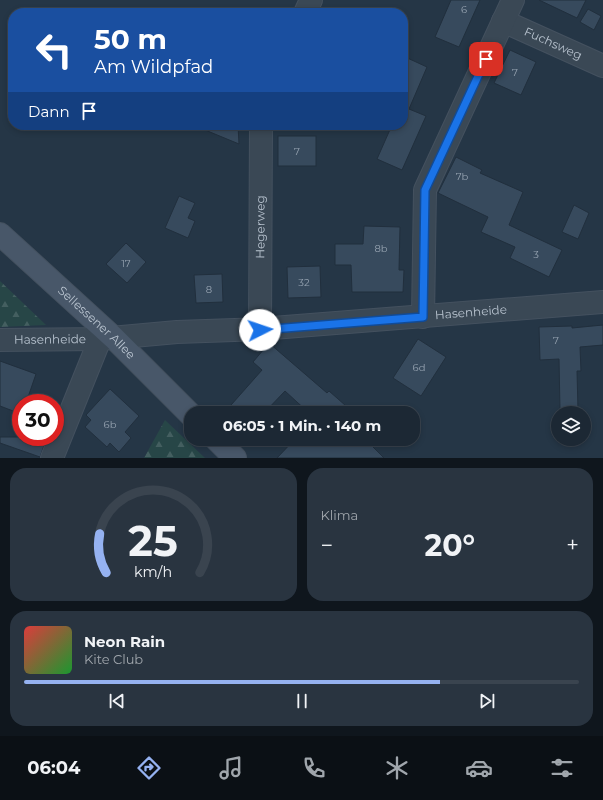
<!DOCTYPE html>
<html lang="de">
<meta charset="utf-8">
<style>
body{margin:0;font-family:Montserrat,sans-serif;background:#293440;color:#f1f3f6;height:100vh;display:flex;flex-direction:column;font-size:15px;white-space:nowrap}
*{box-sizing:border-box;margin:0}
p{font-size:13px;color:#a0a6ac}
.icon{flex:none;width:22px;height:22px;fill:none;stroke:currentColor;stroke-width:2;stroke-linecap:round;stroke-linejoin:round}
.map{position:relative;height:458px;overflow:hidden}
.side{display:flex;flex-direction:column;gap:10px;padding:10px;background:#0f161d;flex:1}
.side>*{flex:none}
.top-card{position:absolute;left:8px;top:8px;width:400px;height:122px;border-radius:16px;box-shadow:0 2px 6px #0003,0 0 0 1px #3a444f;background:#1a4fa0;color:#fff;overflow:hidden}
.tools{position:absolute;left:551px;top:406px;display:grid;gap:8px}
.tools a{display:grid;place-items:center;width:40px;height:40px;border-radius:50%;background:#1c2834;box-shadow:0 2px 6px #0003,0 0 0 1px #3a444f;font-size:20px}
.speed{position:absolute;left:12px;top:394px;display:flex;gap:8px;font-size:20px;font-weight:700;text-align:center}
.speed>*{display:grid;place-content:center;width:52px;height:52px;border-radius:50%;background:#1c2834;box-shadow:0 2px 6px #0003,0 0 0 1px #3a444f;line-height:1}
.speed .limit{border:6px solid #d22;background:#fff;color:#111}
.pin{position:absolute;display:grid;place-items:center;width:34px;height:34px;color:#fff;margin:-17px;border-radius:8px;box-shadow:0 2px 6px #0006}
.me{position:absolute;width:44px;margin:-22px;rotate:86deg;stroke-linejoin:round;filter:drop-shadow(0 0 3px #0008)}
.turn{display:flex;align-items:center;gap:14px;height:84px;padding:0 20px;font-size:18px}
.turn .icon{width:52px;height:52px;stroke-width:2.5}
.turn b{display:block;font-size:28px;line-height:34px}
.then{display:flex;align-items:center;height:38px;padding:0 20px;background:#0003;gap:8px;font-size:15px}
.big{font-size:30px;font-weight:700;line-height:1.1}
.side .tile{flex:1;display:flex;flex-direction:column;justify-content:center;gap:6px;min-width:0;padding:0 14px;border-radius:16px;background:#293440}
.side .dial{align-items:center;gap:0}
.dial svg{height:104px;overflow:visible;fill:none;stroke:#3a444f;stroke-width:7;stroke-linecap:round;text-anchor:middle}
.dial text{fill:#f1f3f6;stroke:none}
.song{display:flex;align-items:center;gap:12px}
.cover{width:48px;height:48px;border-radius:6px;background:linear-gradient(135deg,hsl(0 70% 55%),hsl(130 70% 35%))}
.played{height:4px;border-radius:2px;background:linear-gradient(90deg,#95b2f1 75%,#3a444f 75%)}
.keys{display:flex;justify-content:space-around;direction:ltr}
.heat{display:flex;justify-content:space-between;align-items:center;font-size:22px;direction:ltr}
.side .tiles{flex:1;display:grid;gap:10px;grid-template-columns:1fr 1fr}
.tile:last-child{grid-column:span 2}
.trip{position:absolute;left:184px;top:406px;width:236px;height:40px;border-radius:16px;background:#1c2834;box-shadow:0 2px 6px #0003,0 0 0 1px #3a444f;font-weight:700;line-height:40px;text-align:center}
.tab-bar{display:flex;height:64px;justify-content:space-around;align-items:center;background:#0b1015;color:#a0a6ac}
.tab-bar .icon{width:28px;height:28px}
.tab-bar .selected{color:#95b2f1}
.tab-bar b{font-size:18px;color:#f1f3f6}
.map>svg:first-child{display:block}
.forest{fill:url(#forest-firs)}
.building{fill:#374a5d;stroke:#212f3d}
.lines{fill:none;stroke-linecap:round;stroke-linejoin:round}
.minor-casing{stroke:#44515f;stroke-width:24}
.secondary-casing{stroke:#44515f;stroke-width:24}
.minor{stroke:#3a4855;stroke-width:22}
.secondary{stroke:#485769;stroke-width:22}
.route-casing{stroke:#114b97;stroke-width:10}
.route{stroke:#1a73e8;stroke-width:7}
.labels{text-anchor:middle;stroke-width:4;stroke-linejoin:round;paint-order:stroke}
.number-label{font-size:10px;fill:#96a3b1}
.street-label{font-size:12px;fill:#b8c3cf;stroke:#1e2d3b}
</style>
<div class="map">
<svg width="603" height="458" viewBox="0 0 603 458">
<defs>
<pattern id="forest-firs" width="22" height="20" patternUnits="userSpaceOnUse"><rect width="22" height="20" fill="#274647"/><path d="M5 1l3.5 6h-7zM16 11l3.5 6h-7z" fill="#445f60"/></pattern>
</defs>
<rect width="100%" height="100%" fill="#253646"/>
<!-- forest -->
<g class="forest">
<path d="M0 281 46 325 0 327Z"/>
<path d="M165 420 205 458H144Z"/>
</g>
<!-- building -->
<g class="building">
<path d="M451 0H480L459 47 435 37Z"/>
<path d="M539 0H586L577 18Z"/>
<path d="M588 9 601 16 594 30 580 22Z"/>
<path d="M510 50 536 62 521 95 494 83Z"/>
<path d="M403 56 427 67 409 109 426 116 402 170 377 159 392 125H403Z"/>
<path d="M194 125H238L239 144 193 125Z"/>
<rect x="278" y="136" width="38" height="30"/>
<path d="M456 157 482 170 480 173 523 192 509 225 562 250 549 277 510 258 515 247 481 232 488 217 438 193Z"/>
<path d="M179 196 195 203 188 218 195 221 188 238 165 228Z"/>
<path d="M574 205 589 213 578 239 562 232Z"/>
<path d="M364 226 400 227 399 270H404L403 292H352L351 265H335V244H363Z"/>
<path d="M126 243 146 262 127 283 106 264Z"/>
<path d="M320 266 321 297 288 298 287 267Z"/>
<path d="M222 274 223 302 196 303 194 275Z"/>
<path d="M603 325V345L580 347 581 371H577L578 410 560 411 559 359 540 360 539 327 572 326V328Z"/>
<path d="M418 339 446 357 421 396 393 378Z"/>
<path d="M269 343 327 393 329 391 354 413H309L285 391 264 413H224L262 370 253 362Z"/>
<path d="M0 361 36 374 26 403H21V414L0 406Z"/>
<path d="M110 389 139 416 125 432 131 438 119 452 110 443 107 447 85 427 91 420 86 415Z"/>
<path d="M0 437H47L40 457 0 443Z"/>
<path d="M295 439H365L384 458H277Z"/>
</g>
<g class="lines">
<!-- minor casing -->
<g class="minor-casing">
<g id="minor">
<path d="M305 13 311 0"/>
<path id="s1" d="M503 21 603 66"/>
<path d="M423 317 425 190 513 0"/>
<path id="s2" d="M260 329 261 125"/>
<path id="s3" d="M0 340 100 339 177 332 260 329 603 302"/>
<path d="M52 458 100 339"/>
</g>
</g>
<!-- secondary casing -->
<g class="secondary-casing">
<g id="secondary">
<path id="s4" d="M0 234 114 338 191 415"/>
<path d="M216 439 235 458"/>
</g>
</g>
<!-- minor -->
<use href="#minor" class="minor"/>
<!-- secondary -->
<use href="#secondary" class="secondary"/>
</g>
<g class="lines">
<!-- route casing -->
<g class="route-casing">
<path id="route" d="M260 330 423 317 425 190 486 59"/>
</g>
<!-- route -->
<use href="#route" class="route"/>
</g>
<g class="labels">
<!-- number labels -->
<g class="number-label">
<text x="464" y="13">6</text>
<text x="515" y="76">7</text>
<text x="297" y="155">7</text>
<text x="462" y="180">7b</text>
<text x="381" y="252">8b</text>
<text x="536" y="258">3</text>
<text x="126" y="267">17</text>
<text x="304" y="286">32</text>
<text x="209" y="293">8</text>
<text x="556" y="344">7</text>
<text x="419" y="371">6d</text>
<text x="110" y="428">6b</text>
</g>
<!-- street labels -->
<g class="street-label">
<text dy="4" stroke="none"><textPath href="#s1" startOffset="55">Fuchsweg</textPath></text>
<text dy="4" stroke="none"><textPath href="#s2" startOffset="102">Hegerweg</textPath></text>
<text dy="4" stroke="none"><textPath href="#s3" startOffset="472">Hasenheide</textPath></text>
<text dy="4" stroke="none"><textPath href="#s4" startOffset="131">Sellessener Allee</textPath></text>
<text dy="4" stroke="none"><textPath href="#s3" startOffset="50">Hasenheide</textPath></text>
</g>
</g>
</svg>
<div class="tools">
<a><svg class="icon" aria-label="layers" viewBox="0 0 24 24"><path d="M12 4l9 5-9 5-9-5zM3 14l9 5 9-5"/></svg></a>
</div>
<div class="speed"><div class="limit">30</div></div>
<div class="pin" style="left:486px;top:59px;background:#d93025"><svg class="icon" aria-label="arrive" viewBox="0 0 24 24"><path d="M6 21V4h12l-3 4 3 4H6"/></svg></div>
<svg class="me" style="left:260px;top:330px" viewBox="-20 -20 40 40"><circle r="19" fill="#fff"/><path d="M0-13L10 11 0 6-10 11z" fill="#1a73e8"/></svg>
<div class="trip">06:05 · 1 Min. · 140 m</div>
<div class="top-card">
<div class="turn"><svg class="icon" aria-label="left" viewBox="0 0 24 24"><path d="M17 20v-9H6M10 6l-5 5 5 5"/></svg><div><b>50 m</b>Am Wildpfad</div></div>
<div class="then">Dann<svg class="icon" aria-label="arrive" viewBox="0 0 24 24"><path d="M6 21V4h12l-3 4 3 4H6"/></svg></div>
</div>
</div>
<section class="side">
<div class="tiles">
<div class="tile dial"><svg viewBox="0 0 100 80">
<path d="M14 69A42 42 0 1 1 86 69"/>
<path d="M14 69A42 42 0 0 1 9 39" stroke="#95b2f1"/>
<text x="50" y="56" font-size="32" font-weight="700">25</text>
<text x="50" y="72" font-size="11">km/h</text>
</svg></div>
<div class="tile"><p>Klima</p>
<div class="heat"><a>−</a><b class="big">20°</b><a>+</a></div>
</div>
<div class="tile">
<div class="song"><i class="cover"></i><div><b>Neon Rain</b><p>Kite Club</p></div></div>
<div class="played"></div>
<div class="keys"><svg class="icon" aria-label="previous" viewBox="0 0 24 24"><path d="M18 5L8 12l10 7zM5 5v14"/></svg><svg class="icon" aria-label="pause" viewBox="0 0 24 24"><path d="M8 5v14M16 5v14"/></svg><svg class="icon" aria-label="next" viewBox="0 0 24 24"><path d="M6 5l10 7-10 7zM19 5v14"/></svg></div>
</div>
</div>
</section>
<nav class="tab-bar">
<b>06:04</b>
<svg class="icon selected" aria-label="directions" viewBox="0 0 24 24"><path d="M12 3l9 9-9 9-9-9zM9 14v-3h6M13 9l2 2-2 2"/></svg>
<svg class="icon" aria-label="music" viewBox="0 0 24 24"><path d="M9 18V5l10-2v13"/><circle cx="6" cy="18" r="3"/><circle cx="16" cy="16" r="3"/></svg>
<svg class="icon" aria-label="phone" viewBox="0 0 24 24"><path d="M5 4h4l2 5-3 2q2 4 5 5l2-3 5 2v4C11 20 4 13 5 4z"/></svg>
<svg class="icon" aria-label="climate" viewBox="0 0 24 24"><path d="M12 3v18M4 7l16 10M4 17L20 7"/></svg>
<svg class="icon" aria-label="car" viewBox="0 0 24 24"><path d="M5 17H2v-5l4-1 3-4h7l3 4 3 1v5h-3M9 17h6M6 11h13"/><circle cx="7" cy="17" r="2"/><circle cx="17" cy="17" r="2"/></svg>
<svg class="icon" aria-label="filters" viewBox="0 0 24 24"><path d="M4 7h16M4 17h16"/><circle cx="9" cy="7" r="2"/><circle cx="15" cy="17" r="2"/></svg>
</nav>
